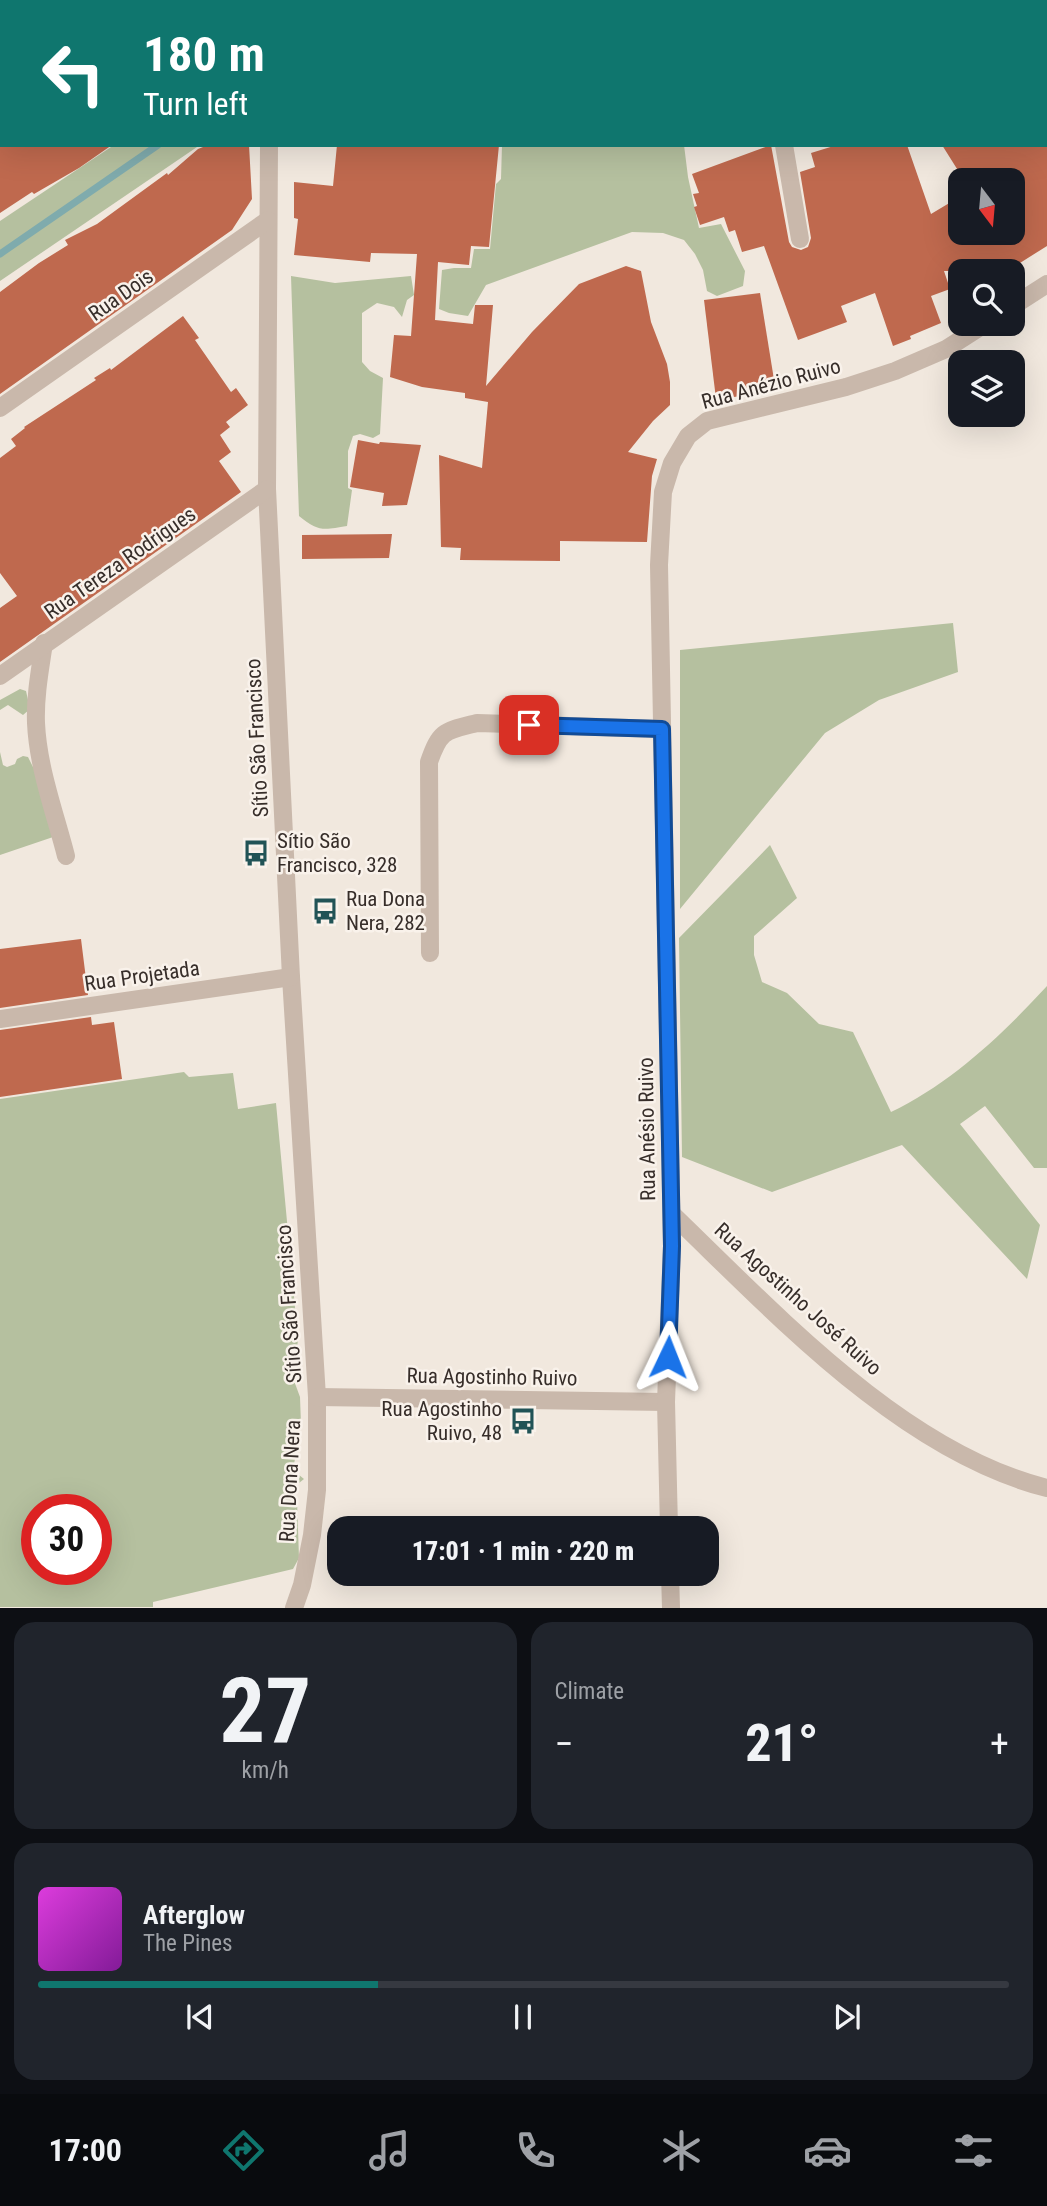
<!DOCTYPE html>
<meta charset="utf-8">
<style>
body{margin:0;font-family:"Roboto Condensed",sans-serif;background:#20242c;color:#f1f3f6;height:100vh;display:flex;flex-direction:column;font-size:26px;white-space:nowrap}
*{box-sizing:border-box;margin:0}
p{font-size:23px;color:#9ea1a6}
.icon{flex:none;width:38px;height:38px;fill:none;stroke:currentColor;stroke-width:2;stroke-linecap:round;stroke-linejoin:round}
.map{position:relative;height:1608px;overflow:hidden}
.sheet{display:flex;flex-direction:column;gap:14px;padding:14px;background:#0d0f14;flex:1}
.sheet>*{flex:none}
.guide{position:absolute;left:0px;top:0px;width:1048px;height:147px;box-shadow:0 7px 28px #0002;background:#0f766e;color:#fff;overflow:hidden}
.needle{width:46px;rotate:164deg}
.tools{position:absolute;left:948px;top:168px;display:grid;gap:14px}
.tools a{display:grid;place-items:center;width:77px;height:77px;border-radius:14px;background:#171b24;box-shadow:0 7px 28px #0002;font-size:35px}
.speed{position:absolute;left:21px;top:1494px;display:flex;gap:14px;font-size:35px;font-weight:700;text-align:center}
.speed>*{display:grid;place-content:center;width:91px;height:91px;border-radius:50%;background:#171b24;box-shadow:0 7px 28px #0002;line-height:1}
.speed .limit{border:10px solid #d22;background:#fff;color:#111}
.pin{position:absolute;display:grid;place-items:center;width:60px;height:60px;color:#fff;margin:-30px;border-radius:14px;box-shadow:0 4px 10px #0006}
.me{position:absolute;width:77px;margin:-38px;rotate:2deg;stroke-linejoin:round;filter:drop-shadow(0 0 5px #0008)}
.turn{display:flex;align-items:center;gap:24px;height:147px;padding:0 28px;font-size:32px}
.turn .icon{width:91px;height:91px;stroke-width:2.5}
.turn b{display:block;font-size:49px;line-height:60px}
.big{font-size:52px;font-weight:800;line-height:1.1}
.sheet .card{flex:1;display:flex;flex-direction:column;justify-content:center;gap:10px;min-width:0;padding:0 24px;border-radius:21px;background:#20242c}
.sheet .dial{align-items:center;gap:0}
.dial b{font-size:91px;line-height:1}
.song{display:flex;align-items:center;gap:21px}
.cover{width:84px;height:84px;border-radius:10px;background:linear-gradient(135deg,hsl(300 70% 55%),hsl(290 70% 35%))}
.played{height:7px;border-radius:4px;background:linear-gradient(90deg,#0f766e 35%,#363941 35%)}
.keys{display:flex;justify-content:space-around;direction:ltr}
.heat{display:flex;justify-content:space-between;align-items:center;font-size:38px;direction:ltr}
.sheet .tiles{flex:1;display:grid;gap:14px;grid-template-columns:1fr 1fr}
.card:last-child{grid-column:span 2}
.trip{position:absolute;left:327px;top:1516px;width:392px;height:70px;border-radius:21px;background:#171b24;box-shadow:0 7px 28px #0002;font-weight:800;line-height:70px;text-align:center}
.menu{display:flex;height:112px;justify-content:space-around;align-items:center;background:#090b0e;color:#9ea1a6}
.menu .icon{width:49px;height:49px}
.menu .on{color:#0f766e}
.menu b{font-size:32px;color:#f1f3f6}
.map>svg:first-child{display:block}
.green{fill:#b5c09f;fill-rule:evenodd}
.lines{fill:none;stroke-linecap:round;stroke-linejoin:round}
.stream{stroke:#7fabad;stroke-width:7}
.building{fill:#bf694e}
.minor{stroke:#c9b8ab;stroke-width:18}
.route-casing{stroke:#114b97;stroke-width:18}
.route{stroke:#1a73e8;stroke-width:12}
.labels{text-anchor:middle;stroke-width:5;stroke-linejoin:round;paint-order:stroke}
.street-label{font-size:21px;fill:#372e2a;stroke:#f9f2eb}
.poi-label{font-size:21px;fill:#372e2a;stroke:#f9f2eb;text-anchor:start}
</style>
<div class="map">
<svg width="1047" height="1608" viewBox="0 0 1047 1608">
<rect width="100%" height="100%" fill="#f1e8de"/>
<!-- green -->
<g class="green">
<path d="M300 0H784L777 2Z"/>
<path d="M114 145H200L0 281V221Z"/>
<path d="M502 145H684L688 177 699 228 721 224 745 271 743 286 717 296 707 291 703 270 695 254 684 240 663 233 632 232 486 285 468 316 449 313 439 309 442 270 454 268H471L474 249H490L496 184 501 179Z"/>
<path d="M291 276 335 283 411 276 414 295 407 300 402 317 394 307 377 303 362 313V362L370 371 383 378 380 434 373 438 360 434 353 436 348 451V488L352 490 347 526C324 530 318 532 299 516Z"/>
<path d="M953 623 958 672 879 700 825 733 680 909V650Z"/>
<path d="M20 689 26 691 30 709 23 715 8 705 0 710V700Z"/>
<path d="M0 752 3 765 7 767 15 764 17 759 23 756 28 757 33 767 38 769 59 835 0 855Z"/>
<path d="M770 845 797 898 754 936V955L762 982 787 993 819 1024 853 1032 891 1112C951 1083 1002 1035 1047 986V1168H1034L985 1106 960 1124 1040 1225 1027 1279 902 1145 772 1192 682 1157 679 938Z"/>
<path d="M184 1072 189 1077 233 1073 238 1109 276 1103 298 1340 293 1378 300 1397 301 1425 293 1470 304 1479 294 1487 297 1500 299 1558 293 1569 153 1602V1607H0V1099ZM37 1510H96V1570H37Z"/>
</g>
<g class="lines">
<!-- stream -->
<g class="stream">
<path d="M694 2 700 0"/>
<path d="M0 254 158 145"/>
</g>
</g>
<!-- building -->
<g class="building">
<path d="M0 145H112L79 168 34 194 32 192 0 213Z"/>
<path d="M208 145H249L252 199 232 230 0 394V292L39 263 68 245 65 240 97 224 167 173 168 175 198 149Z"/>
<path d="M337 145H499L489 247 471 246 469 265 438 262 435 320 473 324 475 305H493L486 386 532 332 579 284 626 266 641 271 651 322 667 364 670 382V405L653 421 628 452 657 459 652 476 647 542 560 541V561L460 560 461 548 441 547 439 455 482 468 488 402 465 398V393L422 387 390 377 394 335 411 336 417 254 371 253 370 262 294 255 298 219 294 218V182L333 186Z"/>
<path d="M771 145 789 242 792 247 801 250 808 247 811 238 800 172 815 167 811 153 837 145H907L931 214 961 196V233H1013V180H964L942 145H1047V246L1007 271H944L950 289 931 296 941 323 910 336 911 339 893 346 875 293 841 306 847 322 798 340 764 246 742 252 735 230 729 232 724 217 700 225 694 207 697 206 693 194 699 193 692 174Z"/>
<path d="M760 293 776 392 716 399 704 300Z"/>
<path d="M183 316 199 338 195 340 231 392 236 388 248 405 226 422 230 427 220 435 231 452 219 461 241 492 0 662V608L17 596 0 573V458L16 446 11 439 25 428 24 427 96 380 94 378 110 368 111 370Z"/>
<path d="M358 440 379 444 380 442 421 445 407 505 382 506 384 493 350 487Z"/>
<path d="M392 534 389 558 302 559V535Z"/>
<path d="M81 939 88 995 0 1008V949Z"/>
<path d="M91 1017 92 1025 114 1022 122 1079 0 1097V1030Z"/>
</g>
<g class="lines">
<!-- minor -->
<g class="minor">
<path d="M264 0V2"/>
<path d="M92 2 95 0"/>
<path d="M821 2 826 0"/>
<path d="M1046 21H1047"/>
<path d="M0 67 2 66"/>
<path d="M269 145 267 489 291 977 317 1397V1490L312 1535 302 1585 294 1608"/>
<path d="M784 145 800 239"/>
<path d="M1013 306 1047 284"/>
<path d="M0 408 268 220"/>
<path d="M44 643C40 670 35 696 36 723 38 768 55 813 66 856"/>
<path d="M0 676 267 489"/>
<path d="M430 953 429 762C440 730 445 731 477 723L661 729"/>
<path d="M0 1019 291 977"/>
<path d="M672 1214C776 1314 903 1452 1047 1488"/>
<path d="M317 1397 666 1402"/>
<path d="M669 1528 666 1402 672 1246 659 565 663 492 672 463 688 436 707 421 846 387 895 371 946 349 985 324"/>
<path d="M670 1573 671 1608"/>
</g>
</g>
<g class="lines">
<!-- route casing -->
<g class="route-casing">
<path id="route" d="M529 725 662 729 672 1246 668 1357"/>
</g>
<!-- route -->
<use href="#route" class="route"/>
</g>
<!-- icons -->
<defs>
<g id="bus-bare" transform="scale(2.1)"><path d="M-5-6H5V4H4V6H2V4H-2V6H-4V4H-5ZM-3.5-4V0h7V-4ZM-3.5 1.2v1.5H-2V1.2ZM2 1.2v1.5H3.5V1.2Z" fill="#215356" stroke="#f9f2eb" stroke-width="2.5" paint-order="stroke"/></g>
</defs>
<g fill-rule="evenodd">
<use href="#bus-bare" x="256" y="853"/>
<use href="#bus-bare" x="325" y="911"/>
<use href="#bus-bare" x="523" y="1421"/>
</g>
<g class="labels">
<!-- street labels -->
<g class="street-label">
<text transform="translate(121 295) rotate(-35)" y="7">Rua Dois</text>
<text transform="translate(771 384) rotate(-15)" y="7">Rua Anézio Ruivo</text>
<text transform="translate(120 563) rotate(-35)" y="7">Rua Tereza Rodrigues</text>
<text transform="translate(257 738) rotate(-93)" y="7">Sítio São Francisco</text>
<text transform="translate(142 976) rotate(-8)" y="7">Rua Projetada</text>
<text transform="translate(647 1129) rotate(-91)" y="7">Rua Anésio Ruivo</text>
<text transform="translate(798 1299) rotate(42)" y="7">Rua Agostinho José Ruivo</text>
<text transform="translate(289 1304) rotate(-94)" y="7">Sítio São Francisco</text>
<text transform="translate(492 1377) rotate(1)" y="7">Rua Agostinho Ruivo</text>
<text transform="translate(290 1481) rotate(-87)" y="7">Rua Dona Nera</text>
</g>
<!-- poi labels -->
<g class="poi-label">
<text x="277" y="848">Sítio São<tspan x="277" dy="24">Francisco, 328</tspan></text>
<text x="346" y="906">Rua Dona<tspan x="346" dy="24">Nera, 282</tspan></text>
<text x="502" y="1416" text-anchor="end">Rua Agostinho<tspan x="502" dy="24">Ruivo, 48</tspan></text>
</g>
</g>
</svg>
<div class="tools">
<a><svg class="needle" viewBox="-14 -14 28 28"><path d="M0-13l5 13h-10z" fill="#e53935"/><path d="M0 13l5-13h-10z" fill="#9ea1a6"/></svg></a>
<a><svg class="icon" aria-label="search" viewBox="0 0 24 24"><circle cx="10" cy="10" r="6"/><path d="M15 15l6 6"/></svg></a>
<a><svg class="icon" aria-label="layers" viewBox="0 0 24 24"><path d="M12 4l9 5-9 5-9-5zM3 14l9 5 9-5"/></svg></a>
</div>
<div class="speed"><div class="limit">30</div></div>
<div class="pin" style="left:529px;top:725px;background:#d93025"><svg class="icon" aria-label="arrive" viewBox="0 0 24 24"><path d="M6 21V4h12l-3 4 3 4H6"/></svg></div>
<svg class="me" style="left:668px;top:1357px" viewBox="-20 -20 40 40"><path d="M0-17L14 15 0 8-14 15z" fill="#1a73e8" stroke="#fff" stroke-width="4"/></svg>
<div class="trip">17:01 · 1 min · 220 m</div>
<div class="guide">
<div class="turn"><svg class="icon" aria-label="left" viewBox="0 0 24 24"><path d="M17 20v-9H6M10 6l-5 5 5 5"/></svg><div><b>180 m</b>Turn left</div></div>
</div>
</div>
<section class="sheet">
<div class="tiles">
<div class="card dial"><b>27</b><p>km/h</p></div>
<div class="card"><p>Climate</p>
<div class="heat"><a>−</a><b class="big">21°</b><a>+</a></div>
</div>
<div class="card">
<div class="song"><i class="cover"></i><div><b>Afterglow</b><p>The Pines</p></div></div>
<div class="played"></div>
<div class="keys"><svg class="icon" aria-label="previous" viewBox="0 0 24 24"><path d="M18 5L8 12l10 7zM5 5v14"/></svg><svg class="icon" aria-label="pause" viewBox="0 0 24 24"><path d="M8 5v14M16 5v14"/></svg><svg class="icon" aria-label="next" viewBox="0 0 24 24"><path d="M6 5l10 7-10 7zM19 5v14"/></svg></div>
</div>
</div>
</section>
<nav class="menu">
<b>17:00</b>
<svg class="icon on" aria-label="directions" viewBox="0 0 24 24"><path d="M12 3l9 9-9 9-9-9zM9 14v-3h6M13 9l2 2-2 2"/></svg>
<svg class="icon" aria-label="music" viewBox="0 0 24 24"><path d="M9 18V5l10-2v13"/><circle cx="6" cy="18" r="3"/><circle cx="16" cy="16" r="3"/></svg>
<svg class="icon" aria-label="phone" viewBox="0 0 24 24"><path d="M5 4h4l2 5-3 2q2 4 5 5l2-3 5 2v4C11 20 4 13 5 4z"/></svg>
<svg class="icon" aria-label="climate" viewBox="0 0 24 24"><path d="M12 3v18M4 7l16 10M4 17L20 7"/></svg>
<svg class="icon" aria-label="car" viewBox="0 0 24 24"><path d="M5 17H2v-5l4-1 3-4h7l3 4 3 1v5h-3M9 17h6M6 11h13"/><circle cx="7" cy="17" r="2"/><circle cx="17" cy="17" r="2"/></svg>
<svg class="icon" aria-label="filters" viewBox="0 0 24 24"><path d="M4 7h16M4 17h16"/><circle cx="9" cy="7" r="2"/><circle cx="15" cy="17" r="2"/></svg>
</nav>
